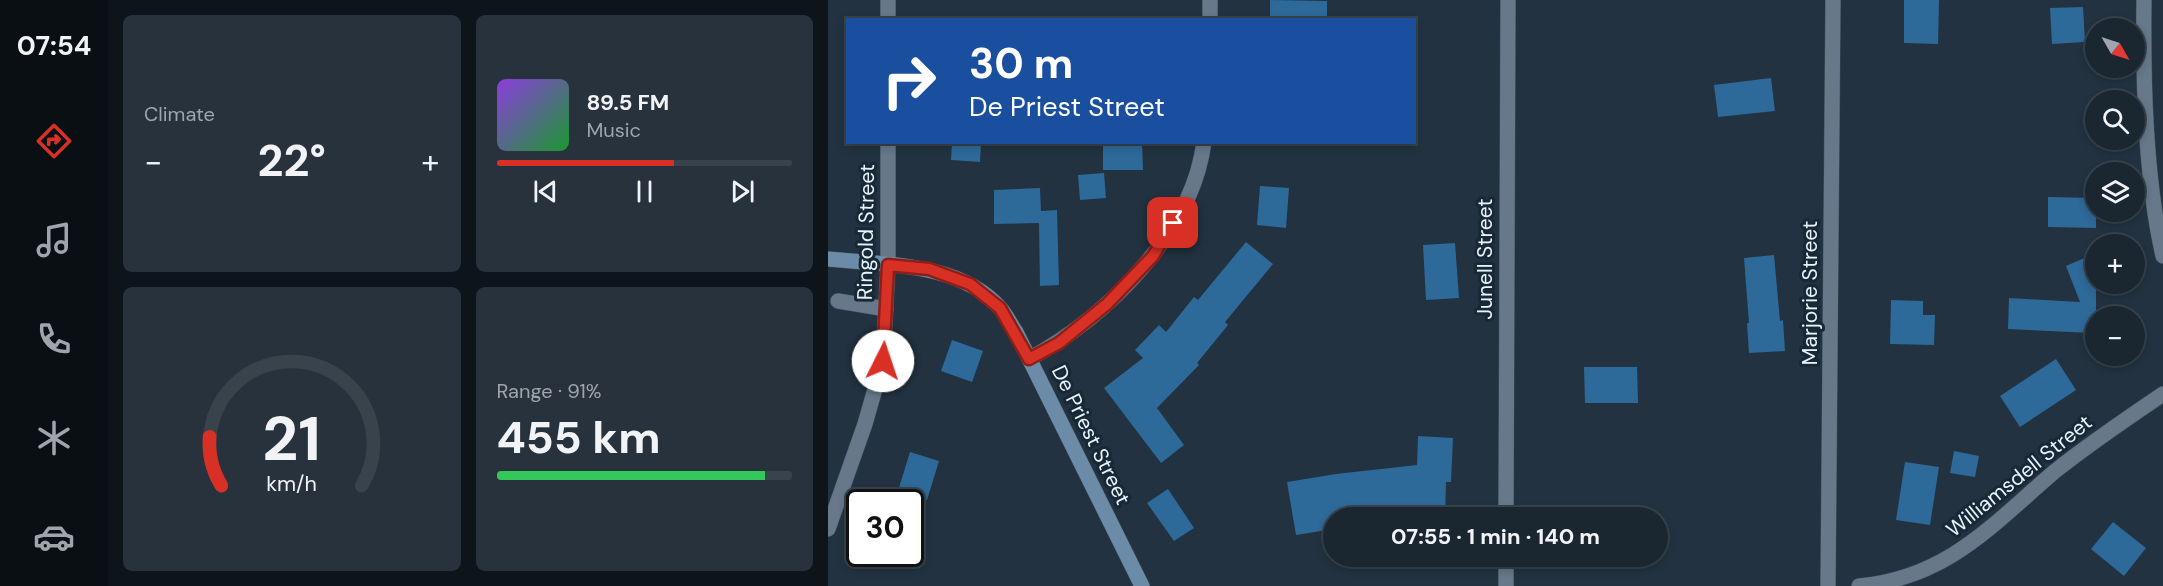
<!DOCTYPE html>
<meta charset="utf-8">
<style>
body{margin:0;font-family:"DM Sans",sans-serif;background:#27323c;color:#f1f3f6;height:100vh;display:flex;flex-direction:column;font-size:22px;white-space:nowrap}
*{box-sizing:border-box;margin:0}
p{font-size:20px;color:#9fa5ab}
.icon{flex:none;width:33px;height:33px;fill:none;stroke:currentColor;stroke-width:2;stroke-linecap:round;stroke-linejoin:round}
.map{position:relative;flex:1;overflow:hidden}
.panel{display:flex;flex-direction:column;gap:15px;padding:15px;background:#0e151a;width:720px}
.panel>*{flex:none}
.guide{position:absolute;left:18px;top:18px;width:570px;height:126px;border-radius:0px;box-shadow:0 3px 9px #0003,0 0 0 2px #38434c;background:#1a4fa0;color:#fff;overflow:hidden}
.needle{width:39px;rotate:129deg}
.fabs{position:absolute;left:1257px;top:18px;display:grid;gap:12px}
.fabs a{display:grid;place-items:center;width:60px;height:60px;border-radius:50%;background:#1a2630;box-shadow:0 3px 9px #0003,0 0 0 2px #38434c;font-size:30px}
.speed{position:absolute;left:18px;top:489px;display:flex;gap:12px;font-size:30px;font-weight:700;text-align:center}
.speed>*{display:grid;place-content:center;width:78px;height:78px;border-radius:50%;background:#1a2630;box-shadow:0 3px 9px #0003,0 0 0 2px #38434c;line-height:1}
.speed .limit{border:3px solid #111;border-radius:9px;background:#fff;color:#111}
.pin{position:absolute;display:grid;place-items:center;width:51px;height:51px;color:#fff;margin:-26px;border-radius:12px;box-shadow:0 3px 9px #0006}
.me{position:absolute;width:66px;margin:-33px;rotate:4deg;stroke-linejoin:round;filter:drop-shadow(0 0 4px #0008)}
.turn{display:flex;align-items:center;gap:21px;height:126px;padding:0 24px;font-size:27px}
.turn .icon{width:78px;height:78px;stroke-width:2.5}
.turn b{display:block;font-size:42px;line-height:51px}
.big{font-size:45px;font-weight:700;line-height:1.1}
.panel .widget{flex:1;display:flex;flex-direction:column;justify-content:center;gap:9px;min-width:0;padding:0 21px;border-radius:9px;background:#27323c}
.panel .dial{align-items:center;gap:0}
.dial svg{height:156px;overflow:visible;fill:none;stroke:#38434c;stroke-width:7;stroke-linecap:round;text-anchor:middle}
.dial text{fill:#f1f3f6;stroke:none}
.song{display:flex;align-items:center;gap:18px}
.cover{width:72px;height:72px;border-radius:9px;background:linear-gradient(135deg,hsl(270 70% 55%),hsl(130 70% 35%))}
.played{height:6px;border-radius:3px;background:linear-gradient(90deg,#d93025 60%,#38434c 60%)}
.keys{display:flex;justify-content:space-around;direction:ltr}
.heat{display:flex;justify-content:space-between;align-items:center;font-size:33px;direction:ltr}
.charge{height:9px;border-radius:4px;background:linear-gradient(90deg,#34c759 91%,#38434c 0)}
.panel .tiles{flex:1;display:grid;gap:15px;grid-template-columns:repeat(2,1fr)}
.trip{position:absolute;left:495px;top:507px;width:345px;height:60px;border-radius:30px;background:#1a2630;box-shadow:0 3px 9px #0003,0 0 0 2px #38434c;font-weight:700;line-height:60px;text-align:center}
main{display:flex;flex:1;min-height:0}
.tabs{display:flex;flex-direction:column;width:108px;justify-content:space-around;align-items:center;background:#0a0f13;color:#9fa5ab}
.tabs .icon{width:42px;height:42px}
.tabs .current{color:#d93025}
.tabs b{font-size:27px;color:#f1f3f6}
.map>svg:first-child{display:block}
.building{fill:#2d6999}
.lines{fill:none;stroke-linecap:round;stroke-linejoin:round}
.street-casing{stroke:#3f4e5a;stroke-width:16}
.secondary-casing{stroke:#3f4e5a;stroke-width:16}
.street{stroke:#667889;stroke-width:15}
.secondary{stroke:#6b8ca8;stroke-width:15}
.route-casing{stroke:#8d1f18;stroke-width:15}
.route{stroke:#d93025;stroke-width:10}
.labels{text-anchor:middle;stroke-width:6;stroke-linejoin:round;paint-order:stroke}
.street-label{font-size:21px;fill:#e8f3fc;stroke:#182836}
</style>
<main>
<nav class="tabs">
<b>07:54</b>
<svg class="icon current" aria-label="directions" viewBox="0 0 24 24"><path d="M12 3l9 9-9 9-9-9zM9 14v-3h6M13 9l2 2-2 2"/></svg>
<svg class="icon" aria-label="music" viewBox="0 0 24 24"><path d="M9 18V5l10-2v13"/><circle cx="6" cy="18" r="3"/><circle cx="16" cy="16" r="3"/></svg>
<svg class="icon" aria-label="phone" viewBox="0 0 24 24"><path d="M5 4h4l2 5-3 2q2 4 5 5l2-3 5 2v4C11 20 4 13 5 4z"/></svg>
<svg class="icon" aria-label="climate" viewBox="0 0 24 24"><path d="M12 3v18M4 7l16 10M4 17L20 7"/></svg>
<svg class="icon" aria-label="car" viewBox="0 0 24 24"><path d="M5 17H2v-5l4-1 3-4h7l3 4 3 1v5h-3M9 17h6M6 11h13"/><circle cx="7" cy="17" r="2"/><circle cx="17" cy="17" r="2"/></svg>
</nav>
<section class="panel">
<div class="tiles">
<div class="widget"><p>Climate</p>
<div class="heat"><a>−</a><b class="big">22°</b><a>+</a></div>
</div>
<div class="widget">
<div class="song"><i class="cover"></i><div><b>89.5 FM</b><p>Music</p></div></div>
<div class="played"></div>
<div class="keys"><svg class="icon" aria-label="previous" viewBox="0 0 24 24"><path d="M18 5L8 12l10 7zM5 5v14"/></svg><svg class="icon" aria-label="pause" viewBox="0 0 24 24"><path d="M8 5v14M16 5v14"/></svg><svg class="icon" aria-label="next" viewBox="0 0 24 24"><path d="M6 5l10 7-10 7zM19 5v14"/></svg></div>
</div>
<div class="widget dial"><svg viewBox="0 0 100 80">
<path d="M14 69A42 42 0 1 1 86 69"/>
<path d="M14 69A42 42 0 0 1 8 44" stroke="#d93025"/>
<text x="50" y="56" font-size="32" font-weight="700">21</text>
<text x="50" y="72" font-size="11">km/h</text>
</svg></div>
<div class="widget"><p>Range · 91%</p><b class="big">455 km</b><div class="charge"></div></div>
</div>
</section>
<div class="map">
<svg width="1335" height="586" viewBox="0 0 1335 586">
<rect width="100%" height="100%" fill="#223240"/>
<!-- building -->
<g class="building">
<path d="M442 0 499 1V20H442Z"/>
<path d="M1076 0H1111L1110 44 1076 43Z"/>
<path d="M1255 7 1257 42 1224 44 1222 8Z"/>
<path d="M943 78 947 111 890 117 886 85Z"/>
<path d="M124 142H153L152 162 123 160Z"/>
<path d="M275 142H314L315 170H275Z"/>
<path d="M276 173 278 198 252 200 250 175Z"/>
<path d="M432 186 461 188 458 228 429 225Z"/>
<path d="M212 188 213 211 229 210 231 285 212 286 211 223 166 224V190Z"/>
<path d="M1220 197 1268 198V228L1220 227Z"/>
<path d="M418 242 445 264 397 322 400 325 369 363 371 365 329 408 356 445 333 463 276 388 315 358 307 350 331 325 338 332 366 297 370 300Z"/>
<path d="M627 243 631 298 598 300 595 245Z"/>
<path d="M1268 253V338L1265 333 1180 329 1181 298 1252 302 1238 266Z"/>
<path d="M946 255 952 321 955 320 957 351 921 353 919 323H921L916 258Z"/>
<path d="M1063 300 1095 301V315H1107L1106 345 1062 344Z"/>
<path d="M124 340 155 351 144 382 113 371Z"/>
<path d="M1228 359 1248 390 1192 427 1172 396Z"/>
<path d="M756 367H809L810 403H757Z"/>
<path d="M590 436 625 438 623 482H618L617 518H506V529L468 535 459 482 508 474 589 465Z"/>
<path d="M1126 451 1151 456 1147 477 1122 473Z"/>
<path d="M82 452 111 461 99 500 70 491Z"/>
<path d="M1077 462 1111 467 1102 525 1068 520Z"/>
<path d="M340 489 366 528 346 541 319 503Z"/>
<path d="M1285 522 1318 548 1296 576 1263 549Z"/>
</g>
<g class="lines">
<!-- street casing -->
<g class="street-casing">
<g id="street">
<path d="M1316 0C1315 82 1317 176 1335 256"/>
<path d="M60 20V0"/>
<path d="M382 20V0"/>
<path d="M10 301 58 309"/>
<path d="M201 359C278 317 364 234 376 142"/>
<path d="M678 518 680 0"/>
<path d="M0 529 37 424 55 361 60 265V142"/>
<path d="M678 586V556"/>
<path d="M1000 586 1005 0"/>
<path d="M1031 586C1119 578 1164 525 1226 472 1261 444 1298 419 1335 394"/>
</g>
</g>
<!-- secondary casing -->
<g class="secondary-casing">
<path id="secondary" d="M0 259C56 265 133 262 173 309 179 316 183 325 188 332L314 586"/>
</g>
<!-- street -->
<use href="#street" class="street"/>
<!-- secondary -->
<use href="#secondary" class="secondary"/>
</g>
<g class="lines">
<!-- route casing -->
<g class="route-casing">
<path id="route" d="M55 361 60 265 101 269 142 284 172 308 201 359 231 343 279 304 325 256 345 223"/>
</g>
<!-- route -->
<use href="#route" class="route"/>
</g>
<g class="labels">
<!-- street labels -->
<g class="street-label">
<text transform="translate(38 232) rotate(-89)" y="7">Ringold Street</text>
<text transform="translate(657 259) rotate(-90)" y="7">Junell Street</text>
<text transform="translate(982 293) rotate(-90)" y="7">Marjorie Street</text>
<text transform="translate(263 435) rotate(64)" y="7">De Priest Street</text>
<text transform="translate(1191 476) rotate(-39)" y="7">Williamsdell Street</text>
</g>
</g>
</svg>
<div class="fabs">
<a><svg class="needle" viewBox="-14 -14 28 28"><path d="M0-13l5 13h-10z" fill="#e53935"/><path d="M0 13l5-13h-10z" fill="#9fa5ab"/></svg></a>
<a><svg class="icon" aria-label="search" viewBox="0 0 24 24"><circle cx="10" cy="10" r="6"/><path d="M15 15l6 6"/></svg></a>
<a><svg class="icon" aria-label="layers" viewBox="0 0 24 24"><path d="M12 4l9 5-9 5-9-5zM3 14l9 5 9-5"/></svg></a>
<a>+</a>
<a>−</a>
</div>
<div class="speed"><div class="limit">30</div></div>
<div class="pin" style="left:345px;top:223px;background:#d93025"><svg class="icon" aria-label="arrive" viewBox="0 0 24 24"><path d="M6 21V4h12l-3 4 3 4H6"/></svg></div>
<svg class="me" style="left:55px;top:361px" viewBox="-20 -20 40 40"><circle r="19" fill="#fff"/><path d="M0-13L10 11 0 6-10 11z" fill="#d93025"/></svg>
<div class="trip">07:55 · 1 min · 140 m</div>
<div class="guide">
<div class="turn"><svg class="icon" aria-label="right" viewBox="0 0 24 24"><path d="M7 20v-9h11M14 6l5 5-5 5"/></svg><div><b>30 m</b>De Priest Street</div></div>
</div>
</div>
</main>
